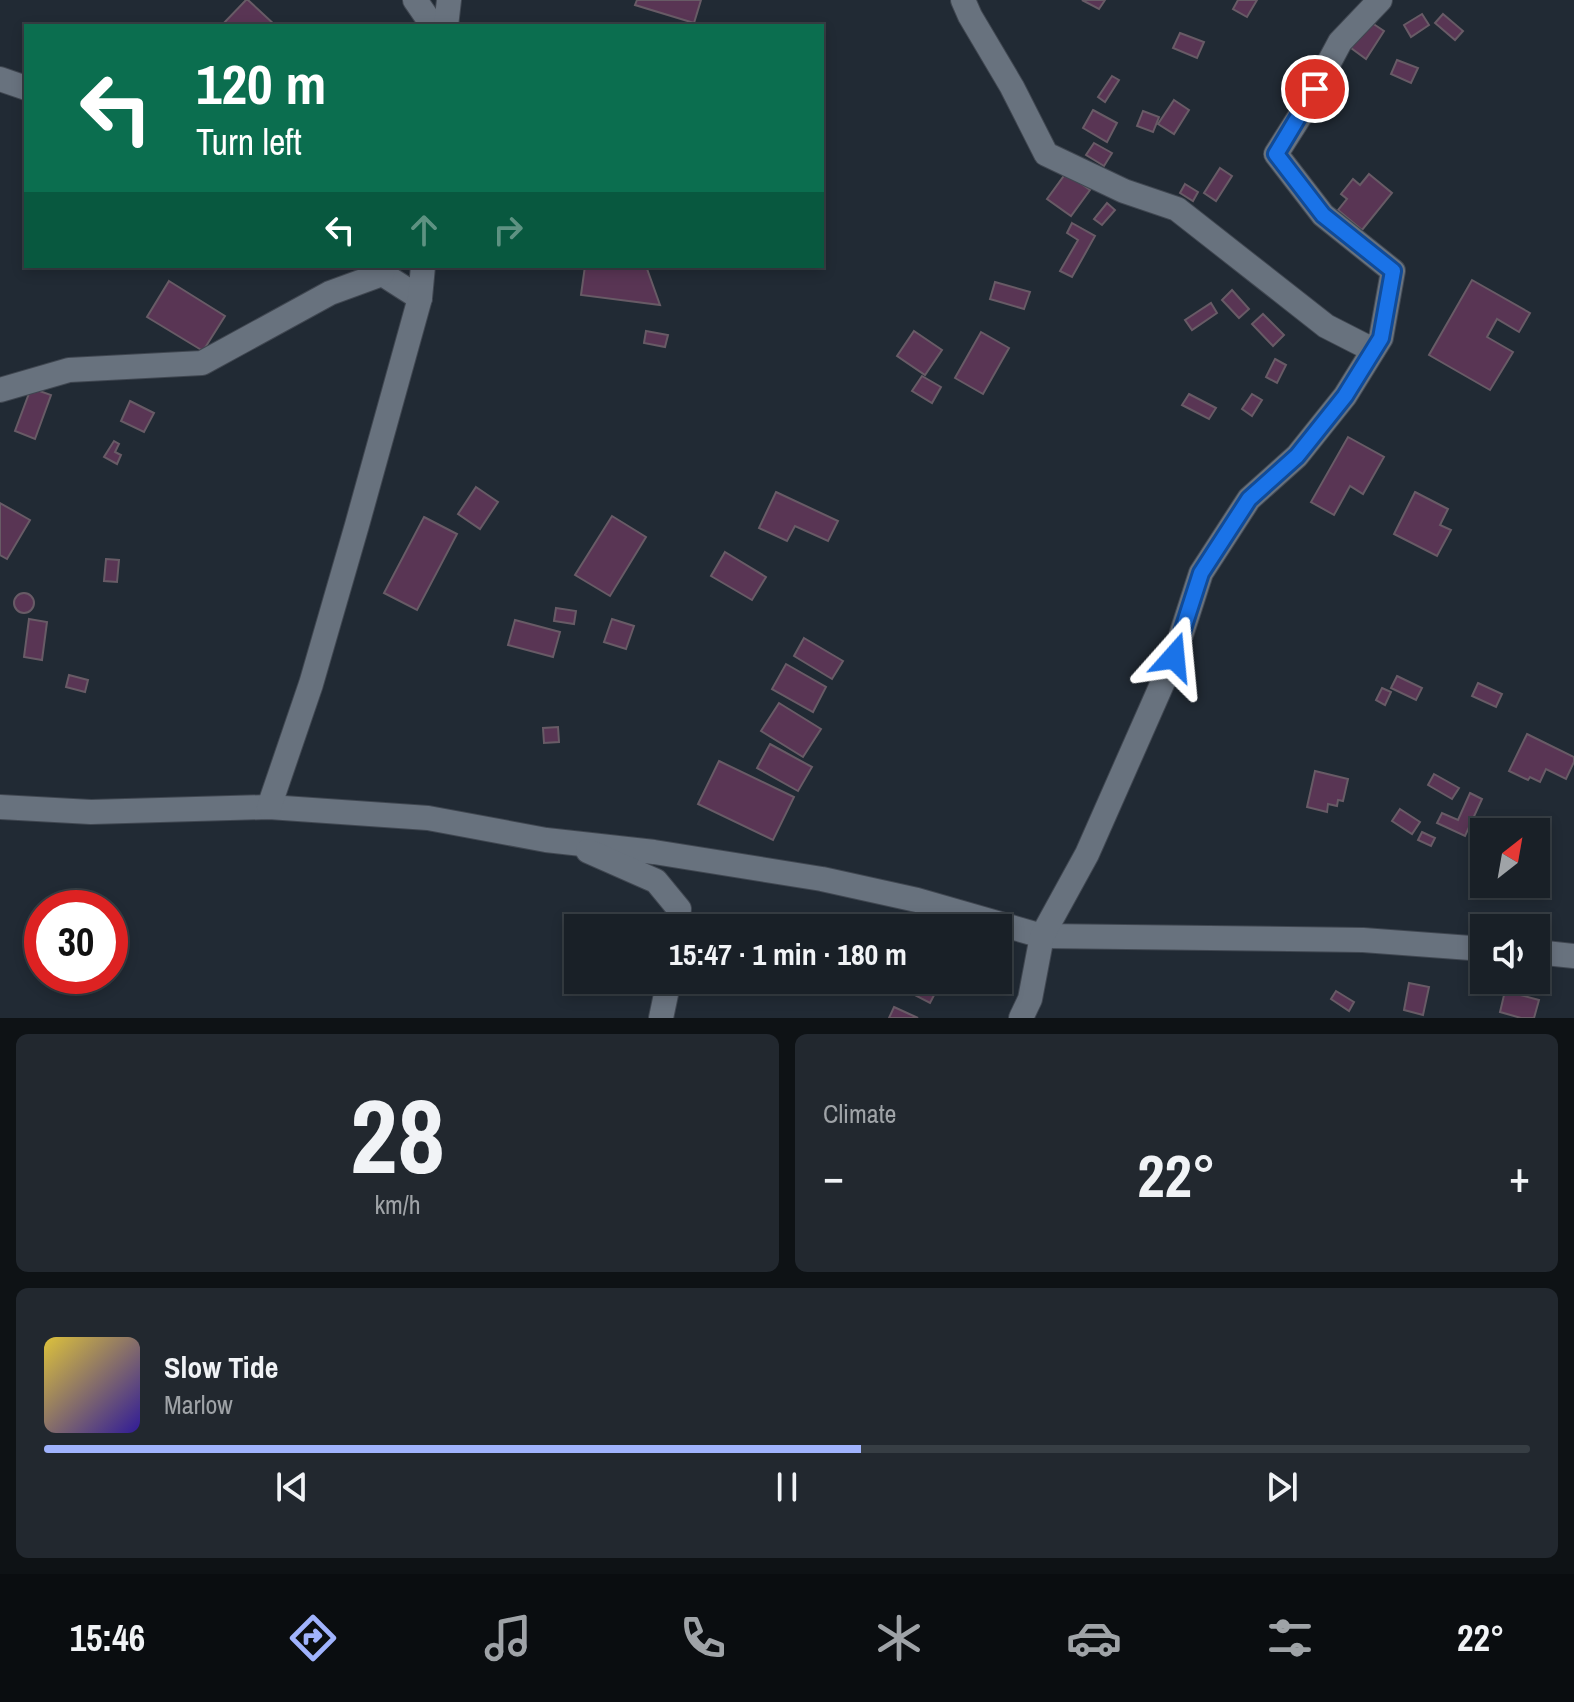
<!DOCTYPE html>
<meta charset="utf-8">
<style>
body{margin:0;font-family:"Archivo Narrow",sans-serif;background:#22282f;color:#f1f3f6;height:100vh;display:flex;flex-direction:column;font-size:30px;white-space:nowrap}
*{box-sizing:border-box;margin:0}
p{font-size:26px;color:#9fa3a7}
.icon{flex:none;width:44px;height:44px;fill:none;stroke:currentColor;stroke-width:2;stroke-linecap:round;stroke-linejoin:round}
.map{position:relative;height:1018px;overflow:hidden}
.details{display:flex;flex-direction:column;gap:16px;padding:16px;background:#0e1215;flex:1}
.details>*{flex:none}
.guide{position:absolute;left:24px;top:24px;width:800px;height:244px;border-radius:0px;box-shadow:0 4px 12px #0003,0 0 0 2px #373e44;background:#0b6e4f;color:#fff;overflow:hidden}
.needle{width:52px;rotate:31deg}
.controls{position:absolute;left:1470px;top:818px;display:grid;gap:16px}
.controls a{display:grid;place-items:center;width:80px;height:80px;border-radius:0px;background:#192027;box-shadow:0 4px 12px #0003,0 0 0 2px #373e44;font-size:40px}
.speed{position:absolute;left:24px;top:890px;display:flex;gap:16px;font-size:40px;font-weight:700;text-align:center}
.speed>*{display:grid;place-content:center;width:104px;height:104px;border-radius:50%;background:#192027;box-shadow:0 4px 12px #0003,0 0 0 2px #373e44;line-height:1}
.speed .limit{border:12px solid #d22;background:#fff;color:#111}
.pin{position:absolute;display:grid;place-items:center;width:68px;height:68px;color:#fff;margin:-34px;border:4px solid #fff;border-radius:50%;box-shadow:0 2px 8px #0007}
.me{position:absolute;width:88px;margin:-44px;rotate:18deg;stroke-linejoin:round;filter:drop-shadow(0 0 6px #0008)}
.turn{display:flex;align-items:center;gap:28px;height:168px;padding:0 40px;font-size:36px}
.turn .icon{width:104px;height:104px;stroke-width:2.5}
.turn b{display:block;font-size:56px;line-height:68px}
.lanes{display:flex;align-items:center;height:76px;padding:0 40px;background:#0003;justify-content:center;gap:40px;direction:ltr}
.lanes .off{opacity:.35}
.big{font-size:60px;font-weight:700;line-height:1.1}
.details .card{flex:1;display:flex;flex-direction:column;justify-content:center;gap:12px;min-width:0;padding:0 28px;border-radius:12px;background:#22282f}
.details .dial{align-items:center;gap:0}
.dial b{font-size:104px;line-height:1}
.song{display:flex;align-items:center;gap:24px}
.cover{width:96px;height:96px;border-radius:12px;background:linear-gradient(135deg,hsl(50 70% 55%),hsl(250 70% 35%))}
.played{height:8px;border-radius:4px;background:linear-gradient(90deg,#a0b3fd 55%,#373e44 55%)}
.keys{display:flex;justify-content:space-around;direction:ltr}
.heat{display:flex;justify-content:space-between;align-items:center;font-size:44px;direction:ltr}
.details .tiles{flex:1;display:grid;gap:16px;grid-template-columns:1fr 1fr}
.card:last-child{grid-column:span 2}
.trip{position:absolute;left:564px;top:914px;width:448px;height:80px;border-radius:0px;background:#192027;box-shadow:0 4px 12px #0003,0 0 0 2px #373e44;font-weight:700;line-height:80px;text-align:center}
.menu{display:flex;height:128px;justify-content:space-around;align-items:center;background:#0a0d10;color:#9fa3a7}
.menu .icon{width:56px;height:56px}
.menu .on{color:#a0b3fd}
.menu b{font-size:36px;color:#f1f3f6}
.map>svg:first-child{display:block}
.building{fill:#593554;stroke:#685b66;stroke-width:2}
.lines{fill:none;stroke-linecap:round;stroke-linejoin:round}
.street-casing{stroke:#404751;stroke-width:26}
.street{stroke:#68727e;stroke-width:24}
.route-casing{stroke:#114b97;stroke-width:20}
.route{stroke:#1a73e8;stroke-width:14}
</style>
<div class="map">
<svg width="1574" height="1018" viewBox="0 0 1574 1018">
<rect width="100%" height="100%" fill="#212a34"/>
<!-- building -->
<g class="building">
<path d="M246 0H248L276 26H221Z"/>
<path d="M637 0H701L694 23 635 5Z"/>
<path d="M1082 0H1105L1099 9Z"/>
<path d="M1238 0H1257L1247 17 1233 9Z"/>
<path d="M1422 14 1429 25 1411 37 1404 25Z"/>
<path d="M1443 14 1463 31 1455 40 1435 23Z"/>
<path d="M1369 21 1384 31 1366 59 1351 48Z"/>
<path d="M1180 33 1204 42 1197 58 1173 48Z"/>
<path d="M1397 60 1418 68 1411 83 1391 74Z"/>
<path d="M1112 76 1119 80 1105 102 1098 97Z"/>
<path d="M1174 100 1189 110 1174 134 1158 124Z"/>
<path d="M1093 110 1117 123 1107 142 1083 128Z"/>
<path d="M1143 111 1159 117 1153 132 1137 126Z"/>
<path d="M1094 143 1112 153 1104 166 1086 155Z"/>
<path d="M1220 168 1232 176 1216 201 1204 193Z"/>
<path d="M1066 173 1090 190 1071 216 1047 199Z"/>
<path d="M1369 174 1392 193 1362 230 1338 210 1347 199 1341 194 1353 179 1360 185Z"/>
<path d="M1185 184 1198 192 1193 201 1180 193Z"/>
<path d="M1107 203 1115 210 1102 225 1094 219Z"/>
<path d="M1072 223 1095 236 1072 277 1060 271 1078 240 1067 233Z"/>
<path d="M585 266H646L660 305 581 295Z"/>
<path d="M1472 280 1530 313 1519 332 1497 319 1487 337 1513 352 1490 390 1429 355Z"/>
<path d="M169 281 225 316 203 351 147 317Z"/>
<path d="M995 282 1030 292 1024 309 990 299Z"/>
<path d="M1232 290 1249 309 1239 318 1222 300Z"/>
<path d="M1211 303 1217 313 1192 330 1185 320Z"/>
<path d="M1263 314 1284 335 1273 346 1252 324Z"/>
<path d="M646 331 668 335 665 347 644 343Z"/>
<path d="M914 331 942 350 925 375 897 356Z"/>
<path d="M981 332 1009 348 983 394 955 378Z"/>
<path d="M1275 359 1286 365 1277 383 1266 377Z"/>
<path d="M922 376 941 387 932 403 912 391Z"/>
<path d="M31 388 51 395 35 439 15 431Z"/>
<path d="M1189 394 1216 408 1209 419 1182 405Z"/>
<path d="M1252 394 1262 400 1252 416 1242 409Z"/>
<path d="M130 401 154 413 144 432 121 421Z"/>
<path d="M1348 437 1384 457 1363 494 1350 486 1334 515 1311 502Z"/>
<path d="M114 441 119 444 115 452 121 455 117 464 104 457Z"/>
<path d="M476 487 498 502 480 529 458 514Z"/>
<path d="M776 492 838 521 828 541 795 526 787 541 759 528Z"/>
<path d="M1415 492 1448 509 1440 525 1451 530 1437 556 1394 534Z"/>
<path d="M0 503 30 520 7 559 0 555Z"/>
<path d="M612 516 646 537 610 596 575 575Z"/>
<path d="M424 517 457 534 417 610 384 593Z"/>
<path d="M725 552 766 577 752 600 711 576Z"/>
<path d="M106 559 119 560 117 582 104 581Z"/>
<circle cx="24" cy="603" r="10"/>
<path d="M556 608 576 611 574 624 554 621Z"/>
<path d="M29 619 47 622 42 660 24 657Z"/>
<path d="M612 619 634 626 626 649 604 642Z"/>
<path d="M515 620 560 632 553 657 508 645Z"/>
<path d="M804 638 843 661 832 679 794 656Z"/>
<path d="M786 664 826 687 813 712 772 689Z"/>
<path d="M69 675 88 680 85 692 66 687Z"/>
<path d="M1397 676 1422 688 1416 700 1391 688Z"/>
<path d="M1478 683 1502 694 1496 707 1472 696Z"/>
<path d="M1382 688 1391 692 1385 705 1376 700Z"/>
<path d="M779 703 821 729 803 757 761 731Z"/>
<path d="M558 727 559 742 544 743 543 728Z"/>
<path d="M1527 734 1574 757V762L1566 779 1546 769 1540 782 1530 777 1528 780 1509 771Z"/>
<path d="M770 744 812 767 798 791 757 768Z"/>
<path d="M719 761 794 797 773 840 698 804Z"/>
<path d="M1315 771 1348 779 1343 801 1338 800 1337 806 1328 804 1327 812 1307 807Z"/>
<path d="M1434 774 1459 788 1452 799 1428 785Z"/>
<path d="M1470 793 1482 799 1465 836 1437 823 1442 813 1458 820Z"/>
<path d="M1400 809 1420 822 1412 834 1392 821Z"/>
<path d="M1422 832 1435 838 1431 846 1418 840Z"/>
<path d="M886 980H942L930 1003Z"/>
<path d="M1409 983 1429 987 1423 1015 1404 1010Z"/>
<path d="M1336 991 1354 1002 1349 1011 1331 999Z"/>
<path d="M1505 991 1539 1000 1534 1018H1521L1500 1012Z"/>
<path d="M894 1007 918 1018H889Z"/>
</g>
<g class="lines">
<!-- street casing -->
<g class="street-casing">
<g id="street">
<path d="M415 0 433 26"/>
<path d="M963 0 970 16 1012 87 1046 154 1124 191 1177 209 1326 326 1373 350"/>
<path d="M446 26 449 0"/>
<path d="M0 79 26 88"/>
<path d="M370 266 420 298"/>
<path d="M0 390 69 370 202 363 330 293 382 274"/>
<path d="M0 807 91 812 269 807 428 818 546 840 654 852 822 879 917 900 1042 936 1363 940 1484 949"/>
<path d="M269 807 311 684 357 525 420 298 423 266"/>
<path d="M588 851 656 881 679 909 677 928"/>
<path d="M1536 952 1574 956"/>
<path d="M661 1018 669 980"/>
<path d="M1021 1018 1030 999 1042 936 1087 854 1174 657 1201 573 1249 499 1297 456 1345 396 1381 338 1393 271 1323 215 1276 154 1302 113 1340 42 1380 0"/>
</g>
</g>
<!-- street -->
<use href="#street" class="street"/>
</g>
<g class="lines">
<!-- route casing -->
<g class="route-casing">
<path id="route" d="M1174 657 1201 573 1249 499 1297 456 1345 396 1381 338 1393 271 1323 215 1276 154 1315 89"/>
</g>
<!-- route -->
<use href="#route" class="route"/>
</g>
</svg>
<div class="controls">
<a><svg class="needle" viewBox="-14 -14 28 28"><path d="M0-13l5 13h-10z" fill="#e53935"/><path d="M0 13l5-13h-10z" fill="#9fa3a7"/></svg></a>
<a><svg class="icon" aria-label="sound" viewBox="0 0 24 24"><path d="M4 9h4l5-4v14l-5-4H4zM17 9q2 3 0 6"/></svg></a>
</div>
<div class="speed"><div class="limit">30</div></div>
<div class="pin" style="left:1315px;top:89px;background:#d93025"><svg class="icon" aria-label="arrive" viewBox="0 0 24 24"><path d="M6 21V4h12l-3 4 3 4H6"/></svg></div>
<svg class="me" style="left:1174px;top:657px" viewBox="-20 -20 40 40"><path d="M0-17L14 15 0 8-14 15z" fill="#1a73e8" stroke="#fff" stroke-width="4"/></svg>
<div class="trip">15:47 · 1 min · 180 m</div>
<div class="guide">
<div class="turn"><svg class="icon" aria-label="left" viewBox="0 0 24 24"><path d="M17 20v-9H6M10 6l-5 5 5 5"/></svg><div><b>120 m</b>Turn left</div></div>
<div class="lanes"><svg class="icon" aria-label="left" viewBox="0 0 24 24"><path d="M17 20v-9H6M10 6l-5 5 5 5"/></svg><svg class="icon off" aria-label="ahead" viewBox="0 0 24 24"><path d="M12 20V5M6 11l6-6 6 6"/></svg><svg class="icon off" aria-label="right" viewBox="0 0 24 24"><path d="M7 20v-9h11M14 6l5 5-5 5"/></svg></div>
</div>
</div>
<section class="details">
<div class="tiles">
<div class="card dial"><b>28</b><p>km/h</p></div>
<div class="card"><p>Climate</p>
<div class="heat"><a>−</a><b class="big">22°</b><a>+</a></div>
</div>
<div class="card">
<div class="song"><i class="cover"></i><div><b>Slow Tide</b><p>Marlow</p></div></div>
<div class="played"></div>
<div class="keys"><svg class="icon" aria-label="previous" viewBox="0 0 24 24"><path d="M18 5L8 12l10 7zM5 5v14"/></svg><svg class="icon" aria-label="pause" viewBox="0 0 24 24"><path d="M8 5v14M16 5v14"/></svg><svg class="icon" aria-label="next" viewBox="0 0 24 24"><path d="M6 5l10 7-10 7zM19 5v14"/></svg></div>
</div>
</div>
</section>
<nav class="menu">
<b>15:46</b>
<svg class="icon on" aria-label="directions" viewBox="0 0 24 24"><path d="M12 3l9 9-9 9-9-9zM9 14v-3h6M13 9l2 2-2 2"/></svg>
<svg class="icon" aria-label="music" viewBox="0 0 24 24"><path d="M9 18V5l10-2v13"/><circle cx="6" cy="18" r="3"/><circle cx="16" cy="16" r="3"/></svg>
<svg class="icon" aria-label="phone" viewBox="0 0 24 24"><path d="M5 4h4l2 5-3 2q2 4 5 5l2-3 5 2v4C11 20 4 13 5 4z"/></svg>
<svg class="icon" aria-label="climate" viewBox="0 0 24 24"><path d="M12 3v18M4 7l16 10M4 17L20 7"/></svg>
<svg class="icon" aria-label="car" viewBox="0 0 24 24"><path d="M5 17H2v-5l4-1 3-4h7l3 4 3 1v5h-3M9 17h6M6 11h13"/><circle cx="7" cy="17" r="2"/><circle cx="17" cy="17" r="2"/></svg>
<svg class="icon" aria-label="filters" viewBox="0 0 24 24"><path d="M4 7h16M4 17h16"/><circle cx="9" cy="7" r="2"/><circle cx="15" cy="17" r="2"/></svg>
<b>22°</b>
</nav>
